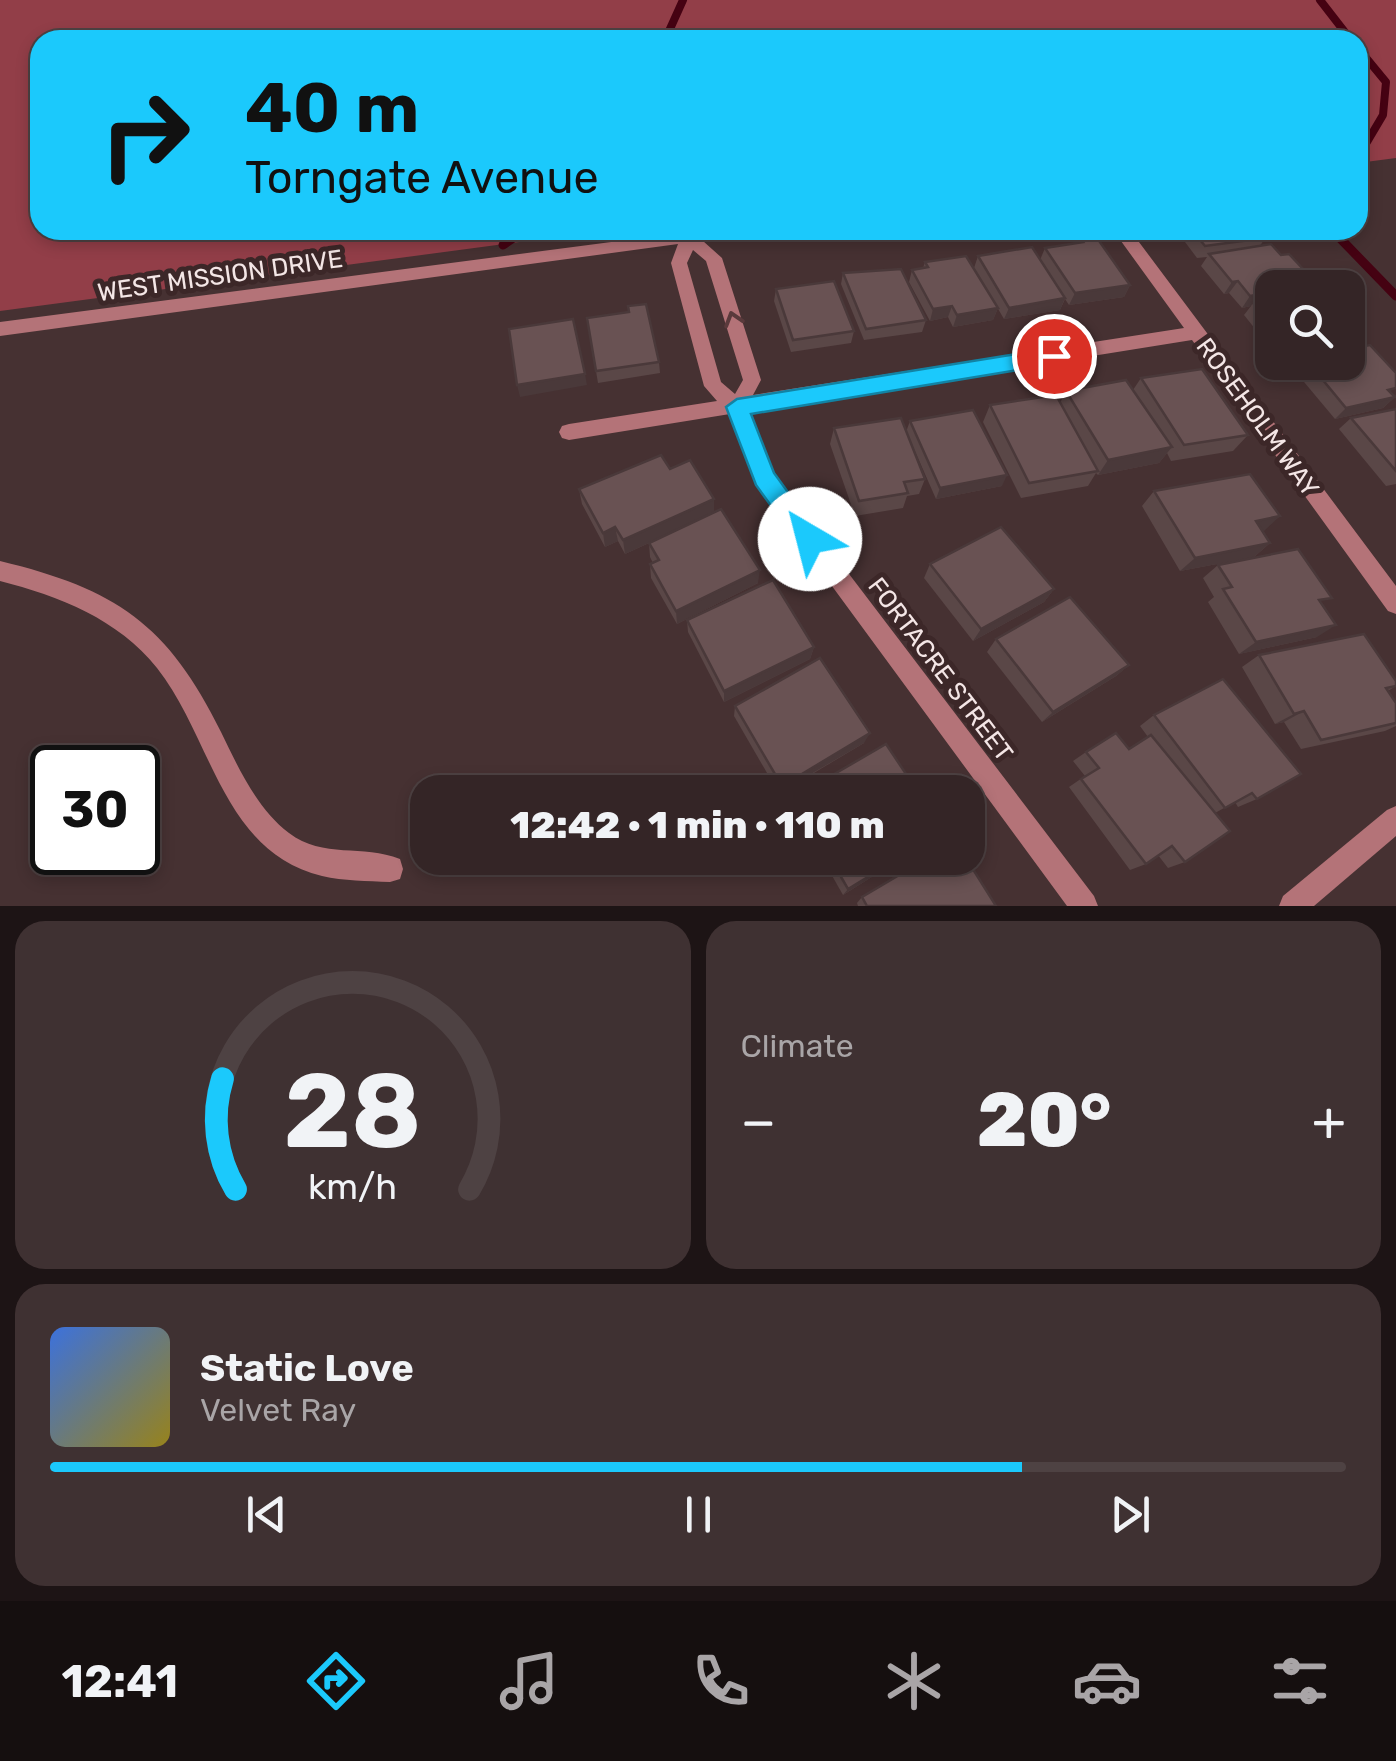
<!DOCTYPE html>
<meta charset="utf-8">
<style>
body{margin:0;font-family:Rubik,sans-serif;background:#3f3132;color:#f1f3f6;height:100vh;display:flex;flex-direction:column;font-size:38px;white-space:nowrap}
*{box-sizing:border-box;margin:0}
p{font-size:32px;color:#a9a5a7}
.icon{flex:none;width:55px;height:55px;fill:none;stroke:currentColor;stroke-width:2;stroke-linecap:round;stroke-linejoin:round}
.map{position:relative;height:906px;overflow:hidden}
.side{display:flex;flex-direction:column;gap:15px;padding:15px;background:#1d1415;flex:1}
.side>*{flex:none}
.banner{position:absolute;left:30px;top:30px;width:1338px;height:210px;border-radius:30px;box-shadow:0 5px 15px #0003,0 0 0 2px #4e4243;background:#1bc9fc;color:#111;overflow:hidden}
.controls{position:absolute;left:1255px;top:270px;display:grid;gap:20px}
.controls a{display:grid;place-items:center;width:110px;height:110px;border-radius:20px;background:#342526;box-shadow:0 5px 15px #0003,0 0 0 2px #4e4243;font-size:50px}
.speed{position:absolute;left:30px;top:745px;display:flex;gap:20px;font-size:50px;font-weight:700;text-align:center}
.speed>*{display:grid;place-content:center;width:130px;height:130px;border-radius:50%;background:#342526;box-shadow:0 5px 15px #0003,0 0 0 2px #4e4243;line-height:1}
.speed .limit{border:5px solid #111;border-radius:15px;background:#fff;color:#111}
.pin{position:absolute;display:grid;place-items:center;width:85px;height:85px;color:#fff;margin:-42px;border:5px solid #fff;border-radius:50%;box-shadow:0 2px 10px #0007}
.me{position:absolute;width:110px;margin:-55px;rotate:323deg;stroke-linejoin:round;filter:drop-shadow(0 0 8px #0008)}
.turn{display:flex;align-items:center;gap:35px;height:210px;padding:0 50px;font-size:45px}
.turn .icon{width:130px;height:130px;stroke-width:2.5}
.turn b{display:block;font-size:70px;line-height:85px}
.big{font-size:75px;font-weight:800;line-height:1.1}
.side .tile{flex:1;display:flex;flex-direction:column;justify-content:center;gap:15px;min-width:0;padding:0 35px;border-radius:30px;background:#3f3132}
.side .dial{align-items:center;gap:0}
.dial svg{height:260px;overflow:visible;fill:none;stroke:#4e4243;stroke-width:7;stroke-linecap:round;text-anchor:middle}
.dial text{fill:#f1f3f6;stroke:none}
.song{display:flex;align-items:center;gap:30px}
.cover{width:120px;height:120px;border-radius:15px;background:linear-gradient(135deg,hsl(220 70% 55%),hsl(50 70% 35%))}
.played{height:10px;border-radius:5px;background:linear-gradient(90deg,#1bc9fc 75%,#4e4243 75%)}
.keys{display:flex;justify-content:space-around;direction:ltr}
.heat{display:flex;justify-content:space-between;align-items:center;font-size:55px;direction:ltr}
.side .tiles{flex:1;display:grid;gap:15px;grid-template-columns:1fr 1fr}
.tile:last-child{grid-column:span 2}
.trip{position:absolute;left:410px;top:775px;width:575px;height:100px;border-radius:30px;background:#342526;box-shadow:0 5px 15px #0003,0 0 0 2px #4e4243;font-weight:800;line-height:100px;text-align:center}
.dock{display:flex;height:160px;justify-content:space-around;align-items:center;background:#150f0f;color:#a9a5a7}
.dock .icon{width:70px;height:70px}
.dock .current{color:#1bc9fc}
.dock b{font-size:45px;color:#f1f3f6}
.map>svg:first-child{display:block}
.green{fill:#923e48}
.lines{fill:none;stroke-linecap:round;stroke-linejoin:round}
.stream-far1{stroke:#450212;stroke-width:8}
.stream{stroke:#450212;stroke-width:9}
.minor{fill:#b47378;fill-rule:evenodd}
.wall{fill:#5a4747}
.shaded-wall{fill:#4a393a}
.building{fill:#695253;stroke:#4a393a;stroke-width:2.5}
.oneway{stroke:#5a3a3c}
.route{fill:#1bc9fc;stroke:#1283a4;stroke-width:2.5}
.labels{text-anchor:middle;stroke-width:10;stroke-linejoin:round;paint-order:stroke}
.street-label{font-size:25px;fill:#f4e6e6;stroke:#3c2728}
</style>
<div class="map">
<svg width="1396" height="906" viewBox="0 0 1396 906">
<rect width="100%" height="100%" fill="#463132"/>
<!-- green -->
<path class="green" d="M0 0H1396V158L1358 163V40H40V230H610L0 311Z"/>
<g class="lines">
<!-- stream-far1 -->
<g class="stream-far1">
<path d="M1320 0 1351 40"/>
<path d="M665 40 683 0"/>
<path d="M1358 48 1386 82 1383 115 1367 142 1358 145"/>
</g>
<!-- stream -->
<g class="stream">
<path d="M1332 230 1396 296"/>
<path d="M503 245 525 230"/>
</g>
<!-- minor -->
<g class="minor">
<path d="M703 230H752L744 235 703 241 722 258 761 380 753 395 1184 328 1113 230H1130L1396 586V614L1388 611 1192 340 748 411 773 474 1094 896 1098 906H1067L757 484 730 414 569 440 562 438 559 432 562 426 569 424 717 401 704 386 671 263 678 244 0 336V322ZM693 250 706 261 743 380 735 394 721 382 687 263Z"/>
<path d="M0 561C116 589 168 624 221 732 238 767 257 809 289 833 323 859 363 844 400 859L403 869 400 879 390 882C367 881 344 881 322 876 222 852 212 737 157 668 118 619 59 596 0 581Z"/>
<path d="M1396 806V836L1314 906H1279L1283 896 1387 810Z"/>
</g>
</g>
<!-- wall -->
<g class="wall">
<path d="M1176 230H1258L1265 238 1260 246 1281 255 1317 284 1315 288H1272V350L1244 315 1251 306 1242 308 1229 293 1224 294 1201 266 1207 257 1197 258Z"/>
<path d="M1079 237 1130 285 1124 297 1069 305 1065 299 1060 310 1004 319 974 268 978 256 1040 260 1045 248 1076 243Z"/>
<path d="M925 262 998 308 993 320 953 327 948 317 930 321 909 282 912 270 923 268Z"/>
<path d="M843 273 926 320 922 332 864 340 841 284Z"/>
<path d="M776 289 854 331 851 343 791 352 774 301Z"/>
<path d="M587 318 659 362 660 373 598 383Z"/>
<path d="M1348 326 1358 338 1348 349Z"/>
<path d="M1300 362H1348L1396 396 1383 408 1335 419 1294 370Z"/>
<path d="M1141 378 1248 435 1233 451 1171 461 1167 453 1159 463 1098 475 1096 473 1088 486 1021 498 983 422 990 405 1060 403 1066 391 1133 390Z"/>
<path d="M1396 409V484L1386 486 1339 429 1351 418Z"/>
<path d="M910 421 1002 486 936 499 910 440 925 479 919 494 907 496 903 508 855 516 830 444 834 428 906 432Z"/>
<path d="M670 469 714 512 758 583 677 624 651 578 650 564 653 563 650 557 649 543 625 554 618 541 605 547 582 504 579 489Z"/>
<path d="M1154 491 1280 516 1262 531 1270 543 1254 557 1180 571 1142 506Z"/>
<path d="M930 564 1054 589 1044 602 973 641 924 578Z"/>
<path d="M1218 565 1322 605 1317 637 1239 654 1208 602 1214 597 1203 578Z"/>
<path d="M687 620 814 647 810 659 724 702 688 632Z"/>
<path d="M996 639 1129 665 1116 676 1042 722 987 652Z"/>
<path d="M1259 655 1396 681V686L1388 691 1396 703V726L1385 731 1301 749 1284 722 1275 724 1242 667Z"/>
<path d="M1223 679 1257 799 1238 807 1235 802 1215 813 1185 862 1168 868 1158 855 1146 864 1130 870 1069 787 1085 776 1073 761 1086 752 1129 749 1148 737 1140 726 1154 715Z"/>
<path d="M735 706 864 743 782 792H778L734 716Z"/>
<path d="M822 858H902L843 895Z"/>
<path d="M862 897 996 906H858L857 903Z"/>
</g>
<!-- shaded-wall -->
<g class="shaded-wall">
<path d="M1238 281 1229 293 1224 294 1232 282Z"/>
<path d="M1130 285 1124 297 1069 305 1075 293Z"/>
<path d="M1272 292V302L1253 303 1251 306 1242 308 1250 296Z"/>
<path d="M1065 298 1060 310 1004 319 1009 308Z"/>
<path d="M952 306 948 317 930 321 933 309Z"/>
<path d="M998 308 993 320 953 327 957 315Z"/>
<path d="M585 374 587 385 520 397 517 385Z"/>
<path d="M1395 397 1383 408 1335 419 1346 408Z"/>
<path d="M1172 447 1159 463 1098 475 1108 460Z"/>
<path d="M1007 475 1002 486 936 499 940 488Z"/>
<path d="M714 499V513L625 554 623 540Z"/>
<path d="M1280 516 1264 531 1240 535 1256 521Z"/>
<path d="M615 527 618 541 605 547 603 533Z"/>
<path d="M1270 543 1254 557 1180 571 1195 558Z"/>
<path d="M760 570 758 583 677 624 676 611Z"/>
<path d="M1054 589 1044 602 973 641 981 629Z"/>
<path d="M1336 625 1317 637 1239 654 1256 642Z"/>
<path d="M814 647 810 659 724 702V691Z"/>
<path d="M1129 665 1116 676 1042 722 1053 712Z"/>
<path d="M1304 711 1284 722 1275 724 1294 714Z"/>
<path d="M870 733 864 743 780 792 782 786Z"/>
<path d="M899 858H902L843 895 848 889Z"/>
</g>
<!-- building -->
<g class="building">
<path d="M1192 230H1258L1265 238 1205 246Z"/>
<path d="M1095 235 1130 285 1075 293 1045 248 1083 242 1079 237Z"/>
<path d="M1271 244 1281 255 1289 254 1317 284 1299 288H1272V292L1250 296 1238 281 1232 282 1209 254Z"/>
<path d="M1032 247 1065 298 1009 308 978 256Z"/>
<path d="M966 256 998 308 957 315 952 306 933 309 912 270 928 267 925 262Z"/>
<path d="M901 269 926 320 866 329 843 273Z"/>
<path d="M834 281 854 331 793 340 776 289Z"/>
<path d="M1272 300V327L1253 303Z"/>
<path d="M646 304 659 362 596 371 587 318 629 312 628 306Z"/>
<path d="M573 319 585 374 517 385 509 329Z"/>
<path d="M1348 326 1358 338 1348 339Z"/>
<path d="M1370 345 1396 373V388L1388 390 1395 397 1346 408 1308 362H1348V349Z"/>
<path d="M1202 369 1248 435 1184 445 1141 378Z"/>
<path d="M1126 380 1172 447 1108 460 1066 391Z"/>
<path d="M1056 395 1098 471 1029 483 990 405Z"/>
<path d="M1396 409V471L1351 418Z"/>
<path d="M973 410 1007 475 940 488 910 421Z"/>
<path d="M901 418 925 479 904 482 908 493 859 501 834 428Z"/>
<path d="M661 455 670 469 690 460 714 499 623 540 615 527 603 533 579 489Z"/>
<path d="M1250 474 1280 516 1256 521 1270 543 1195 558 1154 491Z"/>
<path d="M721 509 760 570 676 611 650 564 659 560 649 543Z"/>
<path d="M1001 527 1054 589 981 629 930 564Z"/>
<path d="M1298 549 1332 598 1319 600 1336 625 1256 642 1223 589 1232 587 1218 565Z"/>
<path d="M773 580 814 647 724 691 687 620Z"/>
<path d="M1070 597 1129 665 1053 712 996 639Z"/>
<path d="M1364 634 1396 681V686L1386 688 1396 703V723L1321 740 1304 711 1294 714 1259 655Z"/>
<path d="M820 658 870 733 782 786 735 706Z"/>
<path d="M1223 679 1301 774 1257 799 1252 793 1225 808 1154 715Z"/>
<path d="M1116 733 1129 749 1151 735 1230 831 1185 862 1172 846 1146 864 1081 779 1099 768 1086 752Z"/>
<path d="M886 744 918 792H806L805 791Z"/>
<path d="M830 858H899L848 889Z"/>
<path d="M928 858H966L996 906H867L862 897Z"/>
</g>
<!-- one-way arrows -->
<defs><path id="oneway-chevron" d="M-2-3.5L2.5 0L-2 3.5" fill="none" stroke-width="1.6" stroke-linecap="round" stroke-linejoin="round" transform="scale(2.5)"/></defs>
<use class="oneway" href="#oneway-chevron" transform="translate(733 319) rotate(-107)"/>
<!-- route -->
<path class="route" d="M1054 348 1065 356 1054 364 751 414 774 473 822 539 818 547 810 550 801 547 756 485 726 407 737 399Z"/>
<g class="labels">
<!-- street labels -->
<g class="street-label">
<text transform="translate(220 275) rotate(-8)" y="9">WEST MISSION DRIVE</text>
<text transform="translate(1258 417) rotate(54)" y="9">ROSEHOLM WAY</text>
<text transform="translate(941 669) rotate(53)" y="9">FORTACRE STREET</text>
</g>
</g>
</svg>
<div class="controls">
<a><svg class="icon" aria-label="search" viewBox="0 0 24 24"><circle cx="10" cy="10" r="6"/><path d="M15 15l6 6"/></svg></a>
</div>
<div class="speed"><div class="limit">30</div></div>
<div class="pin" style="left:1054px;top:356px;background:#d93025"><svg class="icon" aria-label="arrive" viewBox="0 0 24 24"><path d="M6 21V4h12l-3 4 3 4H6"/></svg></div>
<svg class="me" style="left:810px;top:539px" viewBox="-20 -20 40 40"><circle r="19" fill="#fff"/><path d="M0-13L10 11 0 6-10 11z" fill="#1bc9fc"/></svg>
<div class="trip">12:42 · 1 min · 110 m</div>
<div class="banner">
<div class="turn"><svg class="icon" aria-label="right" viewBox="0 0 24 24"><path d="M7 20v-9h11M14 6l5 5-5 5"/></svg><div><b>40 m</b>Torngate Avenue</div></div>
</div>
</div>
<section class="side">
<div class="tiles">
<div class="tile dial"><svg viewBox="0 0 100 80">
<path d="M14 69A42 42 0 1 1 86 69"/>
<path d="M14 69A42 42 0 0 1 10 35" stroke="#1bc9fc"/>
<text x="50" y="56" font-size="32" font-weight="700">28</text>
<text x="50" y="72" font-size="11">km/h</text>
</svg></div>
<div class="tile"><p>Climate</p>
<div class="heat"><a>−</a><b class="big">20°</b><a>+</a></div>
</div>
<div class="tile">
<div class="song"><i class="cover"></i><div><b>Static Love</b><p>Velvet Ray</p></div></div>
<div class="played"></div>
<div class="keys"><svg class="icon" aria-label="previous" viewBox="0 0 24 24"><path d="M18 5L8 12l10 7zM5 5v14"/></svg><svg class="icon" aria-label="pause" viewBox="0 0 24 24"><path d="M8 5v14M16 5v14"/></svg><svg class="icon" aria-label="next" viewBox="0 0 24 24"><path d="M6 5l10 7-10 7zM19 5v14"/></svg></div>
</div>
</div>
</section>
<nav class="dock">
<b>12:41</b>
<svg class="icon current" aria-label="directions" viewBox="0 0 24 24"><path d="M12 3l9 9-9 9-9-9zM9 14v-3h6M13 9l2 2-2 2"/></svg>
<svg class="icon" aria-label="music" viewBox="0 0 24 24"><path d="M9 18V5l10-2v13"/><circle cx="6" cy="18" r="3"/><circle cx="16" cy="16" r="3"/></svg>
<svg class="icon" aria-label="phone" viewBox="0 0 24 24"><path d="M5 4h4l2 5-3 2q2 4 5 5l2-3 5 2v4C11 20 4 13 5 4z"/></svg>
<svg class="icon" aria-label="climate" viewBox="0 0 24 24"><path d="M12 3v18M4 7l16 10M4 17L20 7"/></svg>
<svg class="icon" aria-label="car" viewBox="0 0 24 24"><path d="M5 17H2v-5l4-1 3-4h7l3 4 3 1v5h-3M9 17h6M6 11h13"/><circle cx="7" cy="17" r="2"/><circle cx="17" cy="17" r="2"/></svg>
<svg class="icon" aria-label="filters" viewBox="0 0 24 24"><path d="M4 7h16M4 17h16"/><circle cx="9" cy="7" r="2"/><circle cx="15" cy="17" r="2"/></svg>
</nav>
